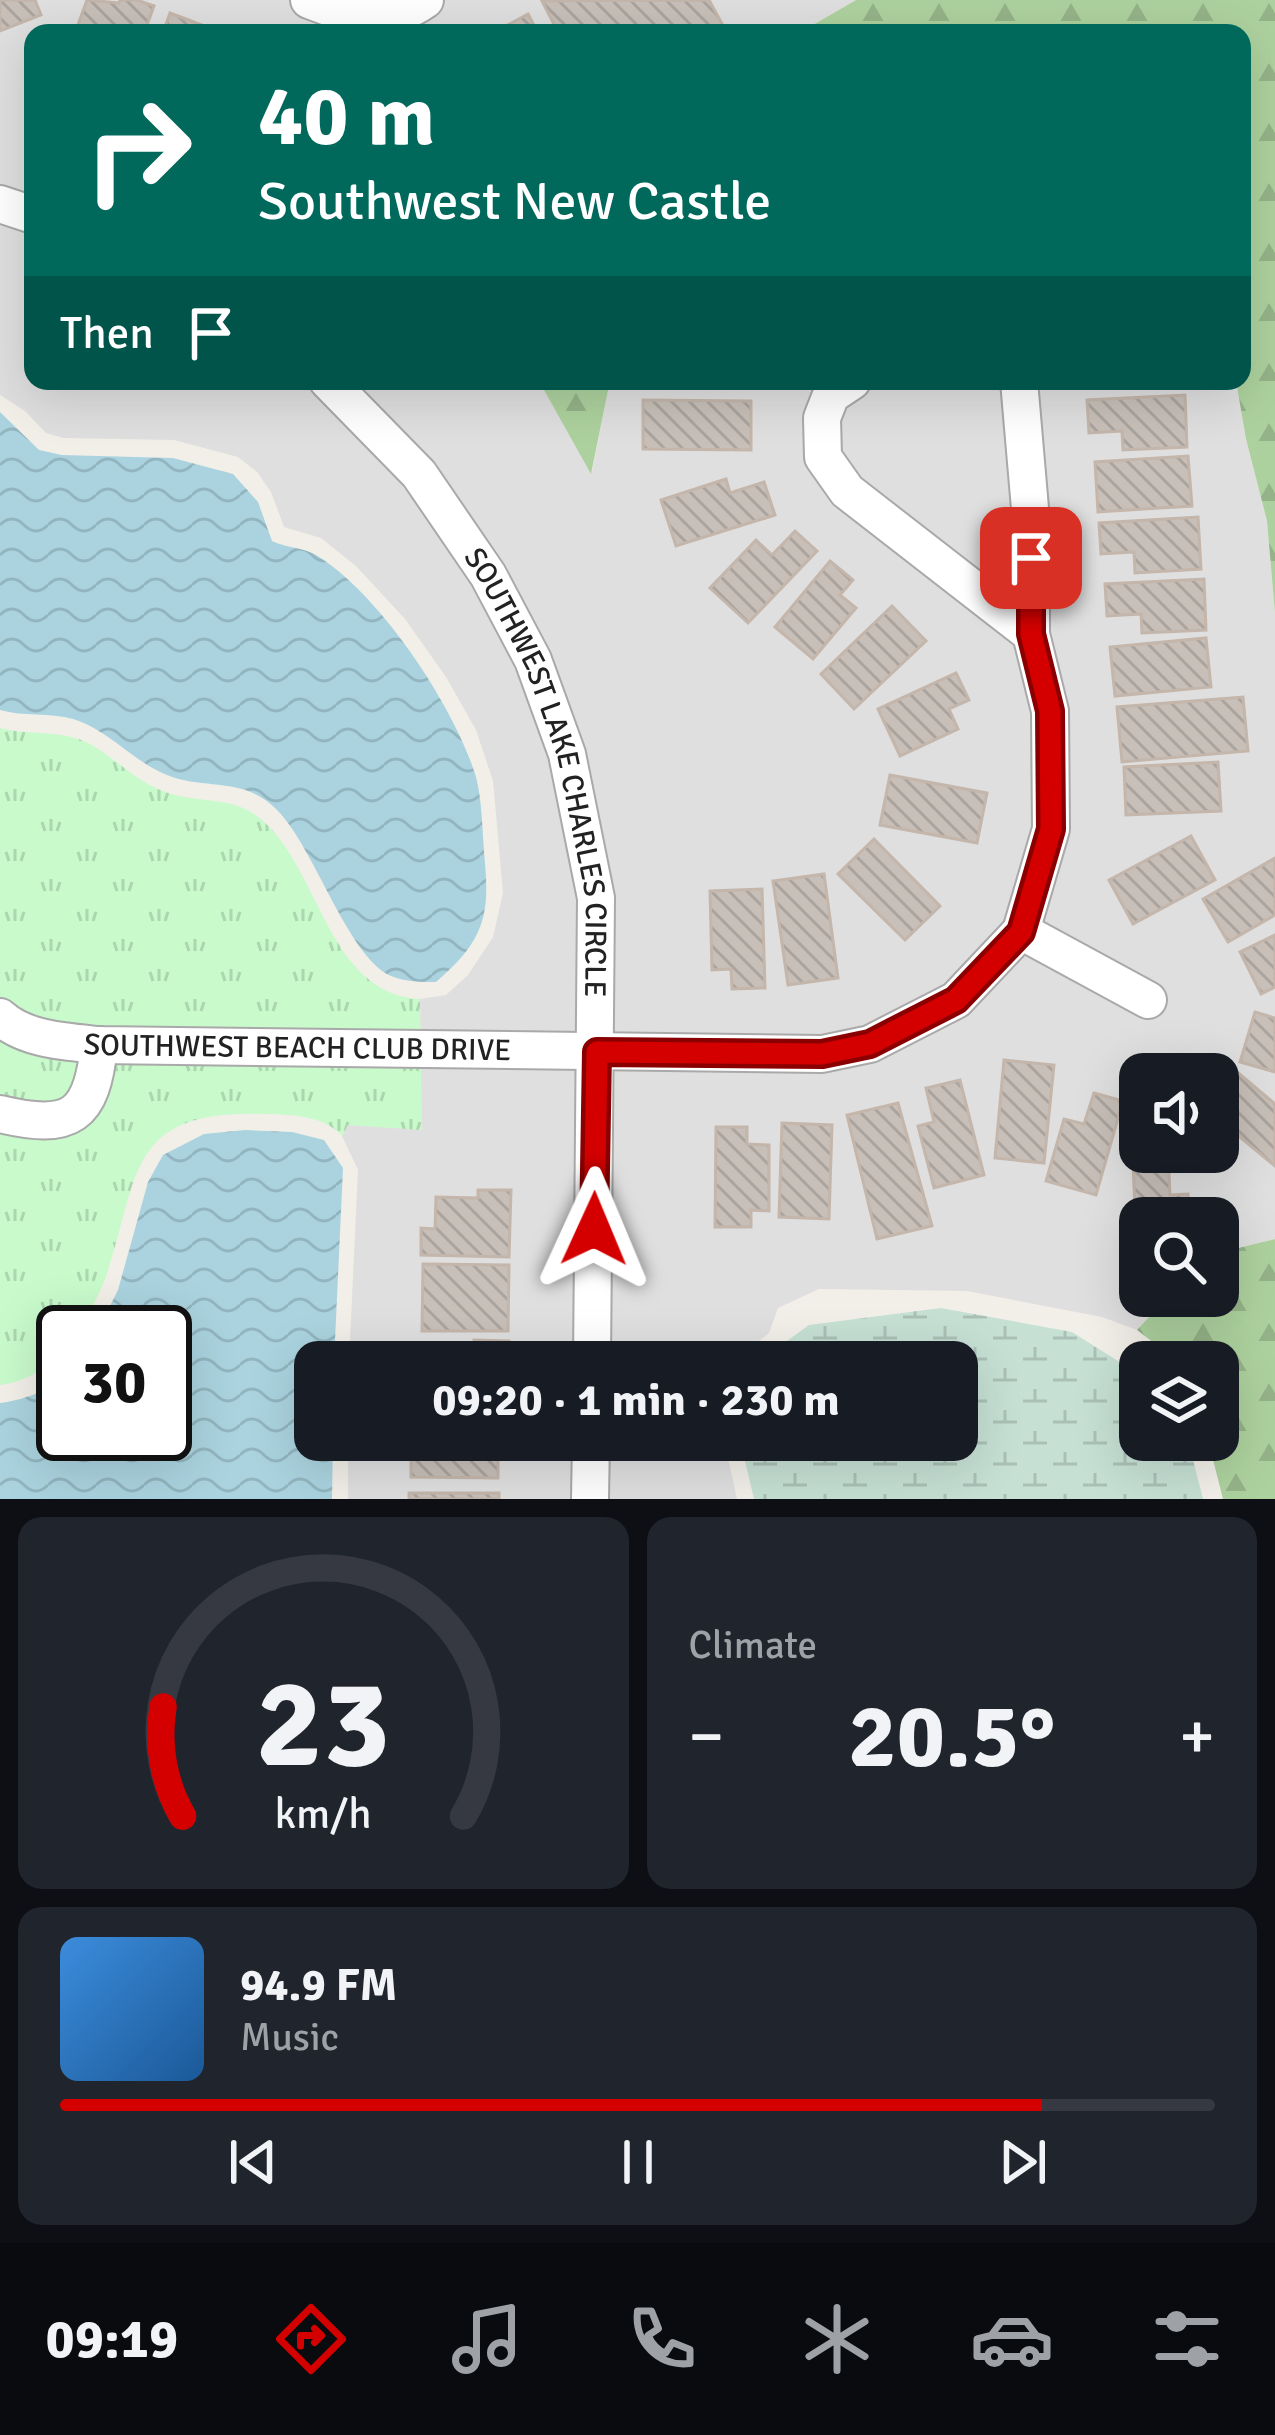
<!DOCTYPE html>
<meta charset="utf-8">
<style>
body{margin:0;font-family:Signika,sans-serif;background:#20242c;color:#f1f3f6;height:100vh;display:flex;flex-direction:column;font-size:45px;white-space:nowrap}
*{box-sizing:border-box;margin:0}
p{font-size:39px;color:#9ea1a6}
.icon{flex:none;width:66px;height:66px;fill:none;stroke:currentColor;stroke-width:2;stroke-linecap:round;stroke-linejoin:round}
.map{position:relative;height:1499px;overflow:hidden}
.details{display:flex;flex-direction:column;gap:18px;padding:18px;background:#0d0f14;flex:1}
.details>*{flex:none}
.hud{position:absolute;left:24px;top:24px;width:1227px;height:366px;border-radius:24px;box-shadow:0 12px 48px #0002;background:#00695c;color:#fff;overflow:hidden}
.buttons{position:absolute;left:1119px;top:1053px;display:grid;gap:24px}
.buttons a{display:grid;place-items:center;width:120px;height:120px;border-radius:24px;background:#171b24;box-shadow:0 12px 48px #0002;font-size:60px}
.speed{position:absolute;left:36px;top:1305px;display:flex;gap:24px;font-size:60px;font-weight:700;text-align:center}
.speed>*{display:grid;place-content:center;width:156px;height:156px;border-radius:50%;background:#171b24;box-shadow:0 12px 48px #0002;line-height:1}
.speed .limit{border:6px solid #111;border-radius:18px;background:#fff;color:#111}
.pin{position:absolute;display:grid;place-items:center;width:102px;height:102px;color:#fff;margin:-51px;border-radius:24px;box-shadow:0 6px 18px #0006}
.me{position:absolute;width:132px;margin:-66px;rotate:1deg;stroke-linejoin:round;filter:drop-shadow(0 0 9px #0008)}
.turn{display:flex;align-items:center;gap:42px;height:252px;padding:0 36px;font-size:54px}
.turn .icon{width:156px;height:156px;stroke-width:2.5}
.turn b{display:block;font-size:84px;line-height:102px}
.then{display:flex;align-items:center;height:114px;padding:0 36px;background:#0003;gap:24px;font-size:45px}
.big{font-size:90px;font-weight:700;line-height:1.1}
.details .widget{flex:1;display:flex;flex-direction:column;justify-content:center;gap:18px;min-width:0;padding:0 42px;border-radius:24px;background:#20242c}
.details .dial{align-items:center;gap:0}
.dial svg{height:312px;overflow:visible;fill:none;stroke:#363941;stroke-width:7;stroke-linecap:round;text-anchor:middle}
.dial text{fill:#f1f3f6;stroke:none}
.song{display:flex;align-items:center;gap:36px}
.cover{width:144px;height:144px;border-radius:18px;background:linear-gradient(135deg,hsl(210 70% 55%),hsl(210 70% 35%))}
.played{height:12px;border-radius:6px;background:linear-gradient(90deg,#d40000 85%,#363941 85%)}
.keys{display:flex;justify-content:space-around;direction:ltr}
.heat{display:flex;justify-content:space-between;align-items:center;font-size:66px;direction:ltr}
.details .tiles{flex:1;display:grid;gap:18px;grid-template-columns:1fr 1fr}
.widget:last-child{grid-column:span 2}
.trip{position:absolute;left:294px;top:1341px;width:684px;height:120px;border-radius:24px;background:#171b24;box-shadow:0 12px 48px #0002;font-weight:700;line-height:120px;text-align:center}
.tabs{display:flex;height:192px;justify-content:space-around;align-items:center;background:#090b0e;color:#9ea1a6}
.tabs .icon{width:84px;height:84px}
.tabs .on{color:#d40000}
.tabs b{font-size:54px;color:#f1f3f6}
.map>svg:first-child{display:block}
.residential{fill:#e0dfdf;fill-rule:evenodd}
.forest{fill:url(#forest-firs)}
.wetland{fill:url(#wetland-marsh)}
.park{fill:url(#park-tufts)}
.water{fill:url(#water-waves)}
.building{fill:url(#building-back-hatch);stroke:#c4b6ab;stroke-width:3}
.lines{fill:none;stroke-linecap:round;stroke-linejoin:round}
.minor-casing{stroke:#a9a9a9;stroke-width:40}
.minor{stroke:#fff;stroke-width:36}
.route-casing{stroke:#8a0000;stroke-width:30}
.route{stroke:#d40000;stroke-width:21}
.labels{text-anchor:middle;stroke-width:10;stroke-linejoin:round;paint-order:stroke}
.street-label{font-size:30px;fill:#222;stroke:#fff}
</style>
<div class="map">
<svg width="1275" height="1499" viewBox="0 0 1275 1499">
<defs>
<pattern id="forest-firs" width="22" height="20" patternUnits="userSpaceOnUse" patternTransform="scale(3)"><rect width="22" height="20" fill="#add19e"/><path d="M5 1l3.5 6h-7zM16 11l3.5 6h-7z" fill="#95b388"/></pattern>
<pattern id="wetland-marsh" width="20" height="14" patternUnits="userSpaceOnUse" patternTransform="scale(3)"><rect width="20" height="14" fill="#c6e0d4"/><path d="M1 5h8M5 5V1M11 12h8M15 12V8" fill="none" stroke="#aac0b6"/></pattern>
<pattern id="park-tufts" width="24" height="20" patternUnits="userSpaceOnUse" patternTransform="scale(3)"><rect width="24" height="20" fill="#c8facc"/><path d="M3 7l-1-3M5 7V3M7 7l1-3M15 17l-1-3M17 17v-4M19 17l1-3" fill="none" stroke="#acd6af"/></pattern>
<pattern id="water-waves" width="16" height="10" patternUnits="userSpaceOnUse" patternTransform="scale(3)"><rect width="16" height="10" fill="#aad3df"/><path d="M0 5q4-4 8 0t8 0" fill="none" stroke="#92b5bf"/></pattern>
<pattern id="building-back-hatch" width="6" height="6" patternUnits="userSpaceOnUse" patternTransform="scale(3)"><rect width="6" height="6" fill="#c7bfb8"/><path d="M-1 5l2 2M0 0l6 6M5-1l2 2" fill="none" stroke="#aba49e"/></pattern>
</defs>
<rect width="100%" height="100%" fill="#f2efe9"/>
<!-- residential -->
<g class="residential">
<path d="M0 0H856L799 33H33V381H539L592 472 610 381H1236L1246 439 1267 521 1275 613V1239L1218 1253V1218H1140V1296H1168L1137 1330 1102 1317 967 1291 819 1289 778 1308 769 1333 733 1362H349L358 1170 342 1136 348 1125 421 1129 420 999 446 995 468 975 493 937 503 893 493 781 476 730 446 677 405 619 357 567 321 538 284 527 271 492 257 472 238 457 174 440 63 438 46 433 25 411 0 395ZM1140 1074H1218V1152H1140Z"/>
<path d="M348 1440H724L737 1499H348Z"/>
</g>
<!-- forest -->
<g class="forest">
<path d="M856 0H1275V613L1267 521 1246 439 1236 381H1242V33H799Z"/>
<path d="M539 381H610L591 474Z"/>
<path d="M1275 1239V1499H1223L1208 1440H1218V1362H1165L1150 1340 1137 1330 1168 1296H1218V1253Z"/>
</g>
<!-- wetland -->
<path class="wetland" d="M941 1308 1072 1332 1140 1375V1440H1188L1203 1499H754L740 1440H957V1362H758L809 1325Z"/>
<!-- park -->
<path class="park" d="M0 728C30 736 62 729 90 744 117 759 137 783 168 793 202 804 233 795 262 820 321 871 328 994 420 999L422 1130 348 1125 342 1136C323 1115 292 1115 265 1114 123 1109 141 1177 104 1282 97 1299 88 1315 80 1332H63V1352C46 1369 25 1382 0 1385Z"/>
<!-- water -->
<g class="water">
<path d="M0 412 39 450 62 455 173 458 233 474 258 502 272 541C286 548 303 547 316 555 379 593 455 707 476 777 482 800 482 827 484 851 486 878 490 906 478 932 469 952 452 968 436 982 421 982 406 982 391 976 348 957 315 849 278 811 243 775 207 791 167 775 132 761 109 730 73 719 50 712 23 717 0 710Z"/>
<path d="M245 1130 292 1132 324 1140 343 1168 334 1362H315V1440H333L332 1499H0V1403C22 1400 48 1392 63 1376V1434H165V1332H97L118 1290 148 1182 163 1155 204 1134Z"/>
</g>
<!-- building -->
<g class="building">
<path d="M0 0H35L41 15 0 31Z"/>
<path d="M87 0 119 3 120 0H137L154 6 144 33H75Z"/>
<path d="M709 0 727 33H552L557 30 542 1Z"/>
<path d="M170 13 223 33H163Z"/>
<path d="M528 14 538 33H493Z"/>
<path d="M1185 395 1187 447 1123 450 1122 431 1089 433 1087 400Z"/>
<path d="M643 400 751 401V450L643 449Z"/>
<path d="M1188 456 1192 506 1098 512 1095 462Z"/>
<path d="M726 479 730 493 764 482 775 515 676 546 661 500Z"/>
<path d="M1198 517 1201 569 1135 573 1134 552 1101 554 1099 523Z"/>
<path d="M795 531 817 551 748 623 710 588 756 540 772 555Z"/>
<path d="M830 561 853 580 840 595 856 608 813 659 775 627Z"/>
<path d="M1204 579 1206 630 1142 633 1141 614 1107 616 1105 584Z"/>
<path d="M892 606 926 641 854 709 821 674Z"/>
<path d="M1206 638 1211 687 1115 696 1110 647Z"/>
<path d="M956 673 969 700 949 709 958 729 900 756 878 709Z"/>
<path d="M1243 697 1248 751 1122 762 1117 707Z"/>
<path d="M1218 762 1221 811 1126 815 1124 767Z"/>
<path d="M890 775 987 793 977 843 880 825Z"/>
<path d="M1191 836 1215 880 1133 924 1109 880Z"/>
<path d="M874 839 940 906 905 940 838 874Z"/>
<path d="M1275 858V915L1228 942 1203 899Z"/>
<path d="M824 874 838 978 788 985 773 881Z"/>
<path d="M762 889 765 988 732 989 731 969 712 970 710 891Z"/>
<path d="M1275 935V987L1261 994 1240 952Z"/>
<path d="M1255 1012 1275 1018V1072L1240 1062Z"/>
<path d="M1004 1060 1054 1065 1044 1163 995 1158Z"/>
<path d="M1236 1071 1275 1104V1166L1218 1119V1093Z"/>
<path d="M960 1080 984 1175 934 1188 918 1126 934 1122 926 1088Z"/>
<path d="M1094 1093 1123 1101 1096 1195 1046 1181 1064 1119 1084 1124Z"/>
<path d="M898 1103 932 1226 877 1239 847 1115Z"/>
<path d="M1131 1118H1140V1152H1168L1170 1195 1188 1194 1189 1218H1140V1231H1136Z"/>
<path d="M782 1123 832 1125 829 1219 779 1217Z"/>
<path d="M716 1127H747V1144L769 1145V1211L751 1210V1227H715Z"/>
<path d="M478 1190H511L509 1257 421 1255V1228L435 1229 436 1197 478 1198Z"/>
<path d="M423 1264 509 1265 508 1331H422Z"/>
<path d="M474 1340 509 1341 508 1362H414L415 1346 474 1347Z"/>
<path d="M411 1440H498V1478L411 1477Z"/>
<rect x="409" y="1493" width="90" height="6"/>
</g>
<g class="lines">
<!-- minor casing -->
<g class="minor-casing">
<g id="minor">
<path d="M309 0C353 17 383 29 425 0"/>
<path d="M0 204 33 215"/>
<path id="s1" d="M328 381 419 474 488 575 533 660 567 754 596 898 592 1362"/>
<path d="M852 381 831 395 822 418 823 457 847 491 1031 634"/>
<path d="M1019 381 1031 520V634L1050 711 1051 829 1021 931"/>
<path id="s2" d="M0 1017C25 1040 67 1042 99 1045L822 1054 870 1044 956 1000 1021 931 1148 1000"/>
<path d="M0 1114C71 1131 92 1117 99 1045"/>
<path d="M590 1499 591 1440"/>
</g>
</g>
<!-- minor -->
<use href="#minor" class="minor"/>
</g>
<g class="lines">
<!-- route casing -->
<g class="route-casing">
<path id="route" d="M594 1229 597 1052 822 1054 870 1044 956 1000 1021 932 1051 829 1050 711 1031 634V558"/>
</g>
<!-- route -->
<use href="#route" class="route"/>
</g>
<g class="labels">
<!-- street labels -->
<g class="street-label">
<text dy="10" stroke="none"><textPath href="#s1" startOffset="459">SOUTHWEST LAKE CHARLES CIRCLE</textPath></text>
<text dy="10" stroke="none"><textPath href="#s2" startOffset="303">SOUTHWEST BEACH CLUB DRIVE</textPath></text>
</g>
</g>
</svg>
<div class="buttons">
<a><svg class="icon" aria-label="sound" viewBox="0 0 24 24"><path d="M4 9h4l5-4v14l-5-4H4zM17 9q2 3 0 6"/></svg></a>
<a><svg class="icon" aria-label="search" viewBox="0 0 24 24"><circle cx="10" cy="10" r="6"/><path d="M15 15l6 6"/></svg></a>
<a><svg class="icon" aria-label="layers" viewBox="0 0 24 24"><path d="M12 4l9 5-9 5-9-5zM3 14l9 5 9-5"/></svg></a>
</div>
<div class="speed"><div class="limit">30</div></div>
<div class="pin" style="left:1031px;top:558px;background:#d93025"><svg class="icon" aria-label="arrive" viewBox="0 0 24 24"><path d="M6 21V4h12l-3 4 3 4H6"/></svg></div>
<svg class="me" style="left:594px;top:1229px" viewBox="-20 -20 40 40"><path d="M0-17L14 15 0 8-14 15z" fill="#d40000" stroke="#fff" stroke-width="4"/></svg>
<div class="trip">09:20 · 1 min · 230 m</div>
<div class="hud">
<div class="turn"><svg class="icon" aria-label="right" viewBox="0 0 24 24"><path d="M7 20v-9h11M14 6l5 5-5 5"/></svg><div><b>40 m</b>Southwest New Castle</div></div>
<div class="then">Then<svg class="icon" aria-label="arrive" viewBox="0 0 24 24"><path d="M6 21V4h12l-3 4 3 4H6"/></svg></div>
</div>
</div>
<section class="details">
<div class="tiles">
<div class="widget dial"><svg viewBox="0 0 100 80">
<path d="M14 69A42 42 0 1 1 86 69"/>
<path d="M14 69A42 42 0 0 1 9 41" stroke="#d40000"/>
<text x="50" y="56" font-size="32" font-weight="700">23</text>
<text x="50" y="72" font-size="11">km/h</text>
</svg></div>
<div class="widget"><p>Climate</p>
<div class="heat"><a>−</a><b class="big">20.5°</b><a>+</a></div>
</div>
<div class="widget">
<div class="song"><i class="cover"></i><div><b>94.9 FM</b><p>Music</p></div></div>
<div class="played"></div>
<div class="keys"><svg class="icon" aria-label="previous" viewBox="0 0 24 24"><path d="M18 5L8 12l10 7zM5 5v14"/></svg><svg class="icon" aria-label="pause" viewBox="0 0 24 24"><path d="M8 5v14M16 5v14"/></svg><svg class="icon" aria-label="next" viewBox="0 0 24 24"><path d="M6 5l10 7-10 7zM19 5v14"/></svg></div>
</div>
</div>
</section>
<nav class="tabs">
<b>09:19</b>
<svg class="icon on" aria-label="directions" viewBox="0 0 24 24"><path d="M12 3l9 9-9 9-9-9zM9 14v-3h6M13 9l2 2-2 2"/></svg>
<svg class="icon" aria-label="music" viewBox="0 0 24 24"><path d="M9 18V5l10-2v13"/><circle cx="6" cy="18" r="3"/><circle cx="16" cy="16" r="3"/></svg>
<svg class="icon" aria-label="phone" viewBox="0 0 24 24"><path d="M5 4h4l2 5-3 2q2 4 5 5l2-3 5 2v4C11 20 4 13 5 4z"/></svg>
<svg class="icon" aria-label="climate" viewBox="0 0 24 24"><path d="M12 3v18M4 7l16 10M4 17L20 7"/></svg>
<svg class="icon" aria-label="car" viewBox="0 0 24 24"><path d="M5 17H2v-5l4-1 3-4h7l3 4 3 1v5h-3M9 17h6M6 11h13"/><circle cx="7" cy="17" r="2"/><circle cx="17" cy="17" r="2"/></svg>
<svg class="icon" aria-label="filters" viewBox="0 0 24 24"><path d="M4 7h16M4 17h16"/><circle cx="9" cy="7" r="2"/><circle cx="15" cy="17" r="2"/></svg>
</nav>
